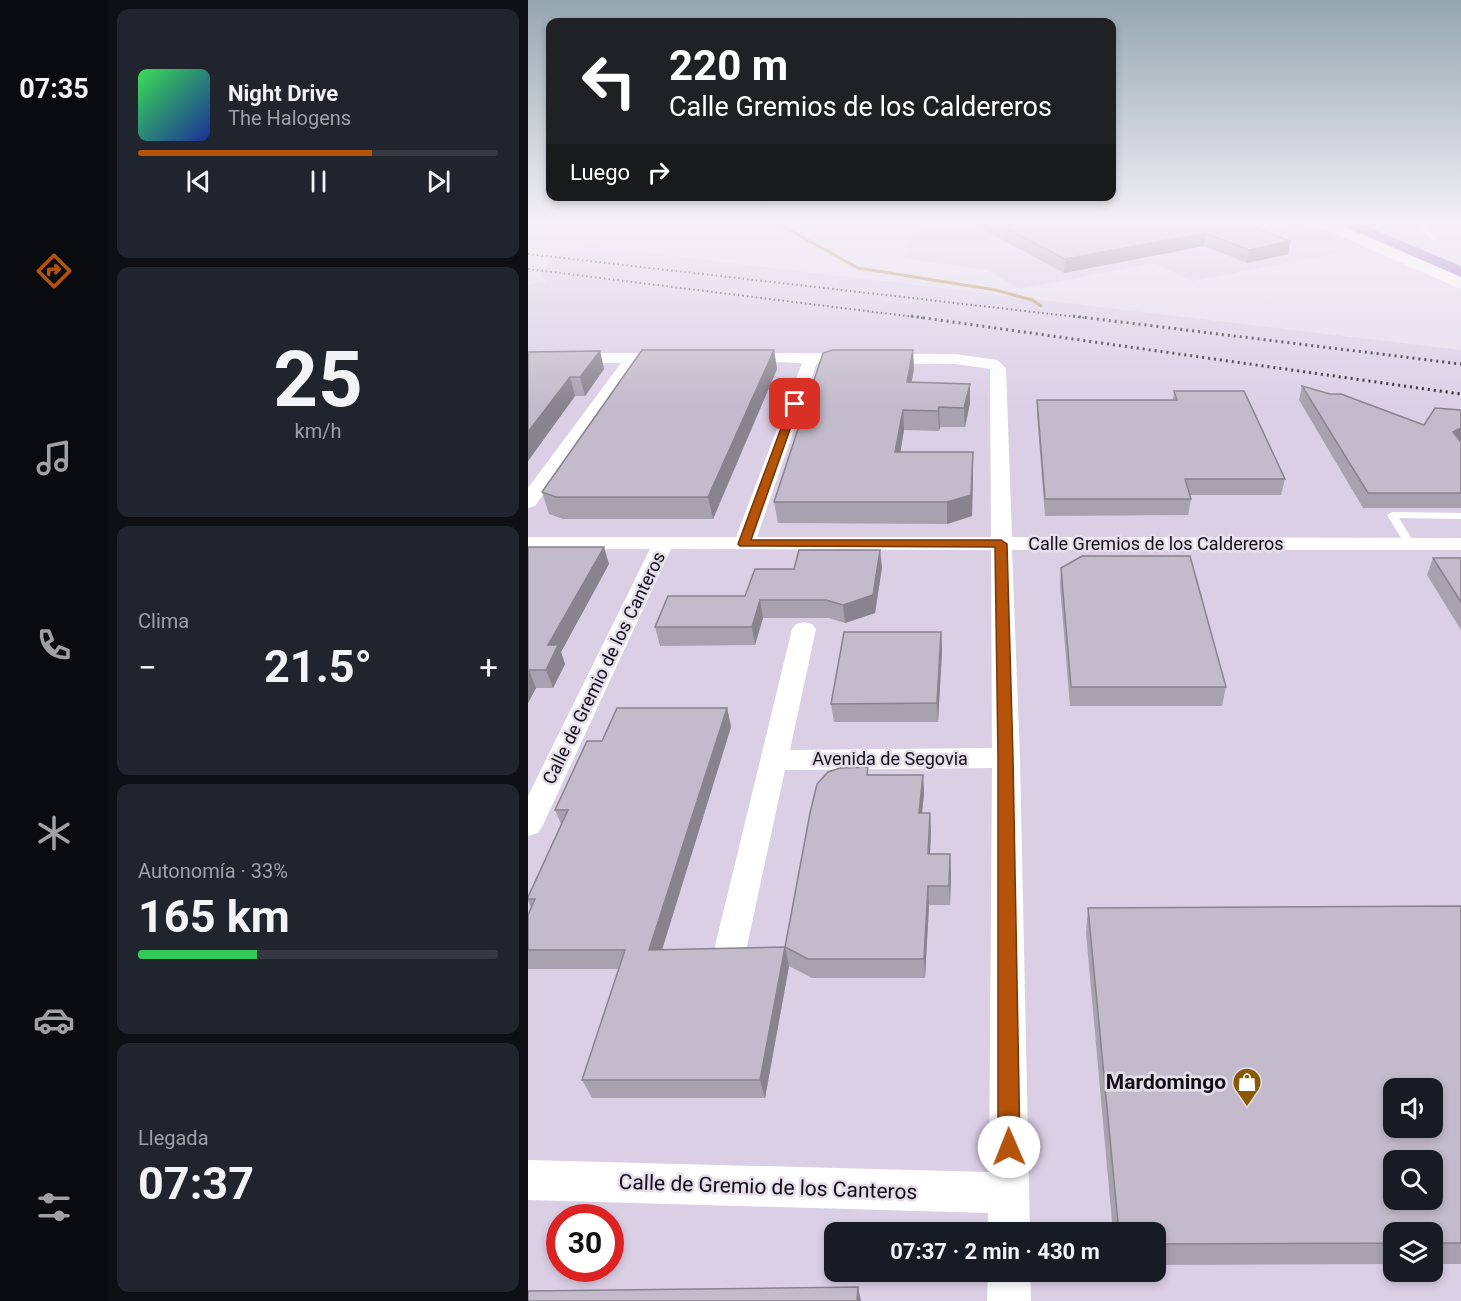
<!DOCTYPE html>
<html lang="es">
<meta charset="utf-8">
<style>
body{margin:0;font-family:Roboto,sans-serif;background:#20242c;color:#f1f3f6;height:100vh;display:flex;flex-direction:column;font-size:22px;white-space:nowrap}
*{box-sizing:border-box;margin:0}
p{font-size:20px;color:#9ea1a6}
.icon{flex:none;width:33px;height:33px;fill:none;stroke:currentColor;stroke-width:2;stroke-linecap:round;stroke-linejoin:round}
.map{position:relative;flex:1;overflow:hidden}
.sheet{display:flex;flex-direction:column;gap:9px;padding:9px;background:#0d0f14;width:420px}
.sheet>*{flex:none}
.guide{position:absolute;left:18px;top:18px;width:570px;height:183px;border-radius:12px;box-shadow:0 3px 9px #0003;background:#202124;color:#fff;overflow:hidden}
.controls{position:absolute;left:855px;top:1078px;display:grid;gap:12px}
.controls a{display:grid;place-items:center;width:60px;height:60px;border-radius:12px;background:#171b24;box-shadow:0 3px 9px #0003;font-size:30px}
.speed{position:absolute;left:18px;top:1204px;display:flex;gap:12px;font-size:30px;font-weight:700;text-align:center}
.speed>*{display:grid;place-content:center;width:78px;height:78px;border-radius:50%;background:#171b24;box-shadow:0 3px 9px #0003;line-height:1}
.speed .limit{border:9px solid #d22;background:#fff;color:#111}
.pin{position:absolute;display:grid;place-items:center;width:51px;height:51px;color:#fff;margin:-26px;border-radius:12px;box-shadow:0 3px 9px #0006}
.me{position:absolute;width:66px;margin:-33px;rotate:359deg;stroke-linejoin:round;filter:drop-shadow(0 0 4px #0008)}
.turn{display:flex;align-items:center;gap:21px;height:126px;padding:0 24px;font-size:27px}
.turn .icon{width:78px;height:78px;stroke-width:2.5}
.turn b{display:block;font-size:42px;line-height:51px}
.then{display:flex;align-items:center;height:57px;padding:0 24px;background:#0003;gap:12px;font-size:22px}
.big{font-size:45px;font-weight:700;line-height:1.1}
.sheet .widget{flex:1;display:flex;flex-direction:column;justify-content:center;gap:9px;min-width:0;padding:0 21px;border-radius:12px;background:#20242c}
.sheet .dial{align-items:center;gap:0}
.dial b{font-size:78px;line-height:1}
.song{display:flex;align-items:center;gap:18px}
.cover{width:72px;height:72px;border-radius:9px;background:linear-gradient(135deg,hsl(130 70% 55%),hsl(230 70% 35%))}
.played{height:6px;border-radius:3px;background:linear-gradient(90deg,#b45309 65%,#363941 65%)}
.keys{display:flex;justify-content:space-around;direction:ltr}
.heat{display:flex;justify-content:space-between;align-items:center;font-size:33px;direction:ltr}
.charge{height:9px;border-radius:4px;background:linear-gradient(90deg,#34c759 33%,#363941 0)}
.trip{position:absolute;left:296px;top:1222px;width:342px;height:60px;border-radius:12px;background:#171b24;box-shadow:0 3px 9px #0003;font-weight:700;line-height:60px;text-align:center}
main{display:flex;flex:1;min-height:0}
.tab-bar{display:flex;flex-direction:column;width:108px;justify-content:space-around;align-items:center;background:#090b0e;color:#9ea1a6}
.tab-bar .icon{width:42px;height:42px}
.tab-bar .on{color:#b45309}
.tab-bar b{font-size:27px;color:#f1f3f6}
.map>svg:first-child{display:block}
.built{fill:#dbcfe6;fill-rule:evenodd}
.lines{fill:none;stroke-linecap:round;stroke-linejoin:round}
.stream{stroke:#b9915b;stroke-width:3}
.service{fill:#fff;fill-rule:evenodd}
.minor{fill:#fff;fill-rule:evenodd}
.secondary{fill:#fff;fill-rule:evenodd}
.motorway{fill:#a47ac2;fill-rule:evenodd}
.rail-far1{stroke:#28252c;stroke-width:2;stroke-dasharray:1.5 3;stroke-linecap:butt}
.rail{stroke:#28252c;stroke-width:3;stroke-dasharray:2 4;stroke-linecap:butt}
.wall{fill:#a8a1af}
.shaded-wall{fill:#88838e}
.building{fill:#c3bbcb;stroke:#88838e;stroke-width:1.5;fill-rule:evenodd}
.route{fill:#b45309;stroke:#753606;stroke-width:1.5}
.labels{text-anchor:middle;stroke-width:5;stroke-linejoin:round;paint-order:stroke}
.street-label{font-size:18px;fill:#120f15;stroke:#e6dded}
.near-poi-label{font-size:21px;font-weight:bold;fill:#120f15;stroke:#e6dded;text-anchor:end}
.near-street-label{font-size:21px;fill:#120f15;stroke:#e6dded}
</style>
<main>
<nav class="tab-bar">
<b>07:35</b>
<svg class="icon on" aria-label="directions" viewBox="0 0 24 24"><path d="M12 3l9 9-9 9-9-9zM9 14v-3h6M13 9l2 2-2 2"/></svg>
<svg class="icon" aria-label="music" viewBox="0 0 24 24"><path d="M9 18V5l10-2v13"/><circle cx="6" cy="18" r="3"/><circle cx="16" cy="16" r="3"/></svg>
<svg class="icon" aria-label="phone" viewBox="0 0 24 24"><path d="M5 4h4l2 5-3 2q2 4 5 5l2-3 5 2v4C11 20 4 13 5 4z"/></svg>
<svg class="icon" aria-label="climate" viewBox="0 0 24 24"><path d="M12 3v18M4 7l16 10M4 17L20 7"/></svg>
<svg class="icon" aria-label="car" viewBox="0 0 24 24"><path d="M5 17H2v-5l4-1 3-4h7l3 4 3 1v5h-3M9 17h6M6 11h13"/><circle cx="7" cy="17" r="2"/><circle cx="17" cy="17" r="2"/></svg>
<svg class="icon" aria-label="filters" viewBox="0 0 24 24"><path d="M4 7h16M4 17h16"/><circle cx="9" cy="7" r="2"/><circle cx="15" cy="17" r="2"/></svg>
</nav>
<section class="sheet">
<div class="widget">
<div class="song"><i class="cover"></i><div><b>Night Drive</b><p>The Halogens</p></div></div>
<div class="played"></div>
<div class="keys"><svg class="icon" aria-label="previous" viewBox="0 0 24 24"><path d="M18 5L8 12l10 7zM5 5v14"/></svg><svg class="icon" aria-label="pause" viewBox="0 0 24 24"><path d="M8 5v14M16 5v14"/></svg><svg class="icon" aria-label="next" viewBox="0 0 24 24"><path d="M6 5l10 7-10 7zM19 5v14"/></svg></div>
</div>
<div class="widget dial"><b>25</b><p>km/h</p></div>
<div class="widget"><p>Clima</p>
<div class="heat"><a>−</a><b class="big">21.5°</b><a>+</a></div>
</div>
<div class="widget"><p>Autonomía · 33%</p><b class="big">165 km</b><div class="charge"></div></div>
<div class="widget"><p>Llegada</p><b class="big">07:37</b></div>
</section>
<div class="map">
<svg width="933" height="1301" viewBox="0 0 933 1301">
<rect width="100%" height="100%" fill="#e6dded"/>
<!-- built -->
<g class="built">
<path d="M404 222H793L852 245 664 281 626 263 492 289 459 270 375 258 383 237Z"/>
<path d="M68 247 933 350V1301H0V285L18 282 13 275 21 260 45 249ZM866 1089H904V1128H866ZM866 1161H904V1200H866ZM32 1218H82V1269H32ZM306 1233H627V1272H306ZM866 1233H904V1272H866Z"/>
</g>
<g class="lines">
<!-- stream -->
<g class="stream">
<path d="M247 222 330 268 468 290 504 300 513 306"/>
<path d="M750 222 774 227"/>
</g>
<!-- service -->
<g class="service">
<path d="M892 222H898L896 226 908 238V240H904L891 227Z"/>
<path d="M864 512 933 513V519L871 518 887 544 882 547 878 546 859 515Z"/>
</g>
<!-- minor -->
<g class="minor">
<path d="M0 353H142L150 358 142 363H108L7 506 0 508V488L93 363H0Z"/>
<path d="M215 353 428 354 469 360 478 368 484 537 933 538V550H484L492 758 502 1233H460V1213L0 1200V1160L461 1172 464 768 257 770 219 946 215 956 203 960 191 956 187 946 264 629 268 624 276 622 284 624 288 629 262 750 464 748 463 550 143 549 15 825 10 833 0 836V796L122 549H0V537H208L274 363 210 361 207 358 210 355ZM289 363 428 364 462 369 463 537H229Z"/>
<path d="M460 1272H502L503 1301H459Z"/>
</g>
<!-- secondary -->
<path class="secondary" d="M780 222H802L933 277V289Z"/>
<!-- motorway -->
<path class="motorway" d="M807 222H828L933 266V277Z"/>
<!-- rail-far1 -->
<g class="rail-far1">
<path d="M0 254 558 318"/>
<path d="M0 269 395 318"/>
</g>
<!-- rail -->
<g class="rail">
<path d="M383 316 933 394"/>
<path d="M545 316 933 364"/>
</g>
</g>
<!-- wall -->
<g class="wall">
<path d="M447 222H661L668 225 710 229 762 241 760 254 719 263 676 246 536 273 447 225Z"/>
<path d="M246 350 249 369 185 519H35L21 514 14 492Z"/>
<path d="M72 351 76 369 57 396H47L0 461V352Z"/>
<path d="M386 369 383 382 442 403 437 427H412L411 431 376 430 372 452 445 473 444 516 419 524 250 523 246 502Z"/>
<path d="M774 386 896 425 933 410V440L932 441 933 442V508H835L771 400Z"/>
<path d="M646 391 757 479 753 495H662L663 499 660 515 517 516 509 415V400H645Z"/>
<path d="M0 547 81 564 33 652 37 664 25 688H8L0 703Z"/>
<path d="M905 558H933V630L899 575Z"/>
<path d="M354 567 347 613 317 623 301 618H235L227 645 132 646 127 627 217 596 266 569Z"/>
<path d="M533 568 698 687 694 706H542L532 586Z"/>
<path d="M413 632 414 650 410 722H306L303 704Z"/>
<path d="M199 708 203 727 134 950 257 947 341 775H395L396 794 394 813 403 832 402 854 423 873 422 905H401L397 978H284L261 966 237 1098H64L54 1080 91 969H0V915L3 908 0 901V897L33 824 27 810 74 741Z"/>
<path d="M933 906V1264H904V1233H866V1264L627 1265V1233H585L558 933 560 908Z"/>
</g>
<!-- shaded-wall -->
<g class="shaded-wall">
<path d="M677 233 676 246 536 273 537 259Z"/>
<path d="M762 241 760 254 719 263 721 250Z"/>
<path d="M246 350 249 369 185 519 180 497Z"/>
<path d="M385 350 386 369 380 401 379 382Z"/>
<path d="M72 351 76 369 57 396 52 377Z"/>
<path d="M42 377 47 396 0 461V432Z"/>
<path d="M442 384V403L437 427 436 408Z"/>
<path d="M411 407 412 427 411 431 410 411Z"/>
<path d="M375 410 376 430 369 473 367 452Z"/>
<path d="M933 428V440L920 446 925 432Z"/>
<path d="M445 452V473L444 516 419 524V502Z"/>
<path d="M76 547 81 564 33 652 37 664 25 688 18 670 20 645Z"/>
<path d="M352 550 354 567 347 613 317 623 315 605Z"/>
<path d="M232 600 235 618 227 645 224 627Z"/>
<path d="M413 632 414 650 410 722 409 703Z"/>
<path d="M1 670 8 688 0 703V671Z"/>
<path d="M199 708 203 727 128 969 121 950Z"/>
<path d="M395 775 396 794 392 832 391 813Z"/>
<path d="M402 813 403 832 401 873 400 854Z"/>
<path d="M422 854 423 873 422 905 421 886Z"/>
<path d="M400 886 401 905 397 978 396 959Z"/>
<path d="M257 947 261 966 237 1098 232 1080Z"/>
<path d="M330 1287 333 1301H329Z"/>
</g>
<!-- building -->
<g class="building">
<path d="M466 222H661L668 225 682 222H694L710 229 722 226 762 241 721 250 677 233 537 259Z"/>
<path d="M114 350H246L180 497H28L14 492Z"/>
<path d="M305 350H385L379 382 442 384 436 408 411 407 410 411 375 410 367 452H445L443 495 419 502H246L295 353Z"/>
<path d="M72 351 52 377H42L0 432V352Z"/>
<path d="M774 386 802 394H813L896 425 907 408 933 410V428L925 432 933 442V493H840Z"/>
<path d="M646 391H716L757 479H657L663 499H517L509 400H649Z"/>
<path d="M0 547H76L20 645H30L18 670H1L0 671Z"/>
<path d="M271 550H352L345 595 315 605 298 600H232L224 627H127L140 596H217L227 569H266Z"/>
<path d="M554 556H662L698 687H543L533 568Z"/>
<path d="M905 558H933V602Z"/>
<path d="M316 632H413L409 703 303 704Z"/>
<path d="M89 708H199L121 950 257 947 232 1080H54L97 950H0V915L7 899H0V897L40 810H27L59 741H74Z"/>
<path d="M340 767 339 775H395L391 813H402L400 854H422L421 886H400L396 959H280L257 947 282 813 289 784 300 772 312 768Z"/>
<path d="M933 906V1243H904V1233H866V1243L627 1244V1233H591L560 908ZM866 1089H904V1128H866ZM866 1161H904V1200H866Z"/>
<path d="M330 1287 329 1301H0V1291Z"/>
</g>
<!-- sky -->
<linearGradient id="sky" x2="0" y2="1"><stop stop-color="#95a6b0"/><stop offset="0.55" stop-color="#f4f0f7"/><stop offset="1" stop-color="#f4f0f7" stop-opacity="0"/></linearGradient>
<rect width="933" height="405" fill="url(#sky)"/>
<!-- route -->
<path class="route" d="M267 401 271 404 223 540H473L479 544 485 758 492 1147 488 1155 481 1158 473 1155 470 1147V758L467 547 212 546 210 544 262 404Z"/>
<!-- icons -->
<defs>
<g id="shop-pin" transform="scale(1.5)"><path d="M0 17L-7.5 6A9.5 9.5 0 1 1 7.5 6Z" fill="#885900" stroke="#e6dded"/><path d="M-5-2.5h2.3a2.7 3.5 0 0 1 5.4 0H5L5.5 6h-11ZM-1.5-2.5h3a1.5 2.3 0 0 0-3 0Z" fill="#fff"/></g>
</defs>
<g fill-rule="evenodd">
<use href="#shop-pin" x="719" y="1082"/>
</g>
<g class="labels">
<!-- street labels -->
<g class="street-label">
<text x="628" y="550">Calle Gremios de los Caldereros</text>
<text transform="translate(76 668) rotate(-64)" y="6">Calle de Gremio de los Canteros</text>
<text x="362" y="765">Avenida de Segovia</text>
</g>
<!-- near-poi labels -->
<g class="near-poi-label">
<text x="698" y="1089">Mardomingo</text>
</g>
<!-- near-street labels -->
<g class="near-street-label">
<text transform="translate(240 1187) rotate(2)" y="7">Calle de Gremio de los Canteros</text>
</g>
</g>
</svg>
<div class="controls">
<a><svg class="icon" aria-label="sound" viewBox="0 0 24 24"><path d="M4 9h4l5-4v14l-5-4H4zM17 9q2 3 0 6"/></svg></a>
<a><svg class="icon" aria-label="search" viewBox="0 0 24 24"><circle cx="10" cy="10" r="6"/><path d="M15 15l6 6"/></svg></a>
<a><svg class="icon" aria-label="layers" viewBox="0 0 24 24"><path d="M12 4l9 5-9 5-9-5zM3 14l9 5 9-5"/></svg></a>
</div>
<div class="speed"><div class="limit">30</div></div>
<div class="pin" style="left:267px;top:404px;background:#d93025"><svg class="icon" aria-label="arrive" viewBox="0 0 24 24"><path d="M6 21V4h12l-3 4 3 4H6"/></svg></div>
<svg class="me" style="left:481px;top:1147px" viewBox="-20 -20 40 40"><circle r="19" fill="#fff"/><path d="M0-13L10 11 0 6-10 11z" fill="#b45309"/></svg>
<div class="trip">07:37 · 2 min · 430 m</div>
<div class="guide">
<div class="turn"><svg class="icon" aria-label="left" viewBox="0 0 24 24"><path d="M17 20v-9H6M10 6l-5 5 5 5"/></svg><div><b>220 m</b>Calle Gremios de los Caldereros</div></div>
<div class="then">Luego<svg class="icon" aria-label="right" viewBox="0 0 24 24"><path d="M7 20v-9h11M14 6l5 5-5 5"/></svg></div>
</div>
</div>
</main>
